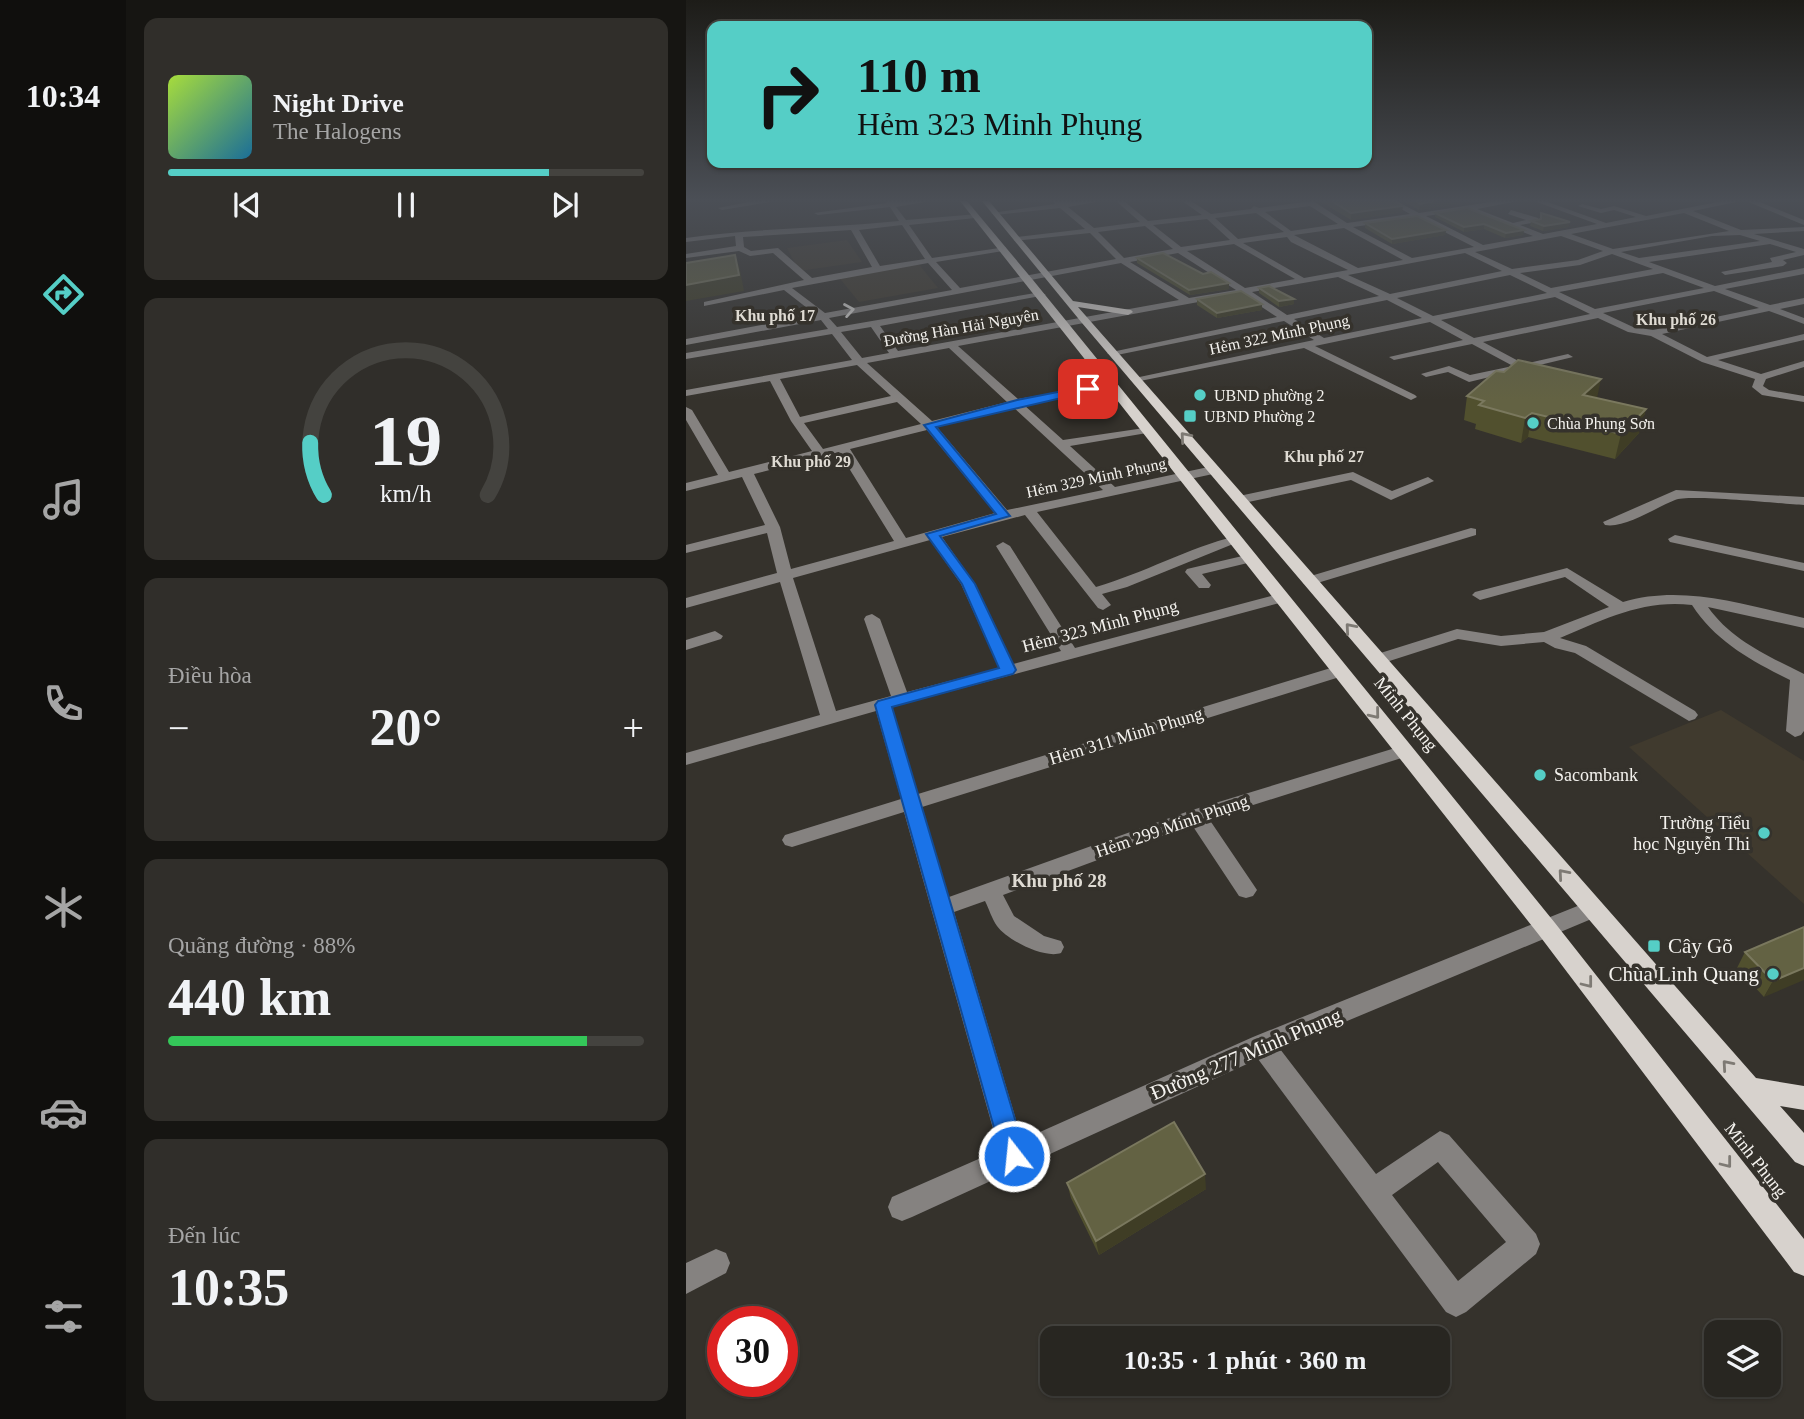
<!DOCTYPE html>
<html lang="vi">
<meta charset="utf-8">
<style>
body{margin:0;font-family:Georgia,serif;background:#302e2a;color:#f1f3f6;height:100vh;display:flex;flex-direction:column;font-size:26px;white-space:nowrap}
*{box-sizing:border-box;margin:0}
p{font-size:23px;color:#a5a5a5}
.icon{flex:none;width:38px;height:38px;fill:none;stroke:currentColor;stroke-width:2;stroke-linecap:round;stroke-linejoin:round}
.map{position:relative;flex:1;overflow:hidden}
.drawer{display:flex;flex-direction:column;gap:18px;padding:18px;background:#161512;width:560px}
.drawer>*{flex:none}
.guide{position:absolute;left:21px;top:21px;width:665px;height:147px;border-radius:14px;box-shadow:0 2px 5px #0004,0 0 0 2px #44433f;background:#55cec6;color:#111;overflow:hidden}
.fabs{position:absolute;left:1018px;top:1320px;display:grid;gap:14px}
.fabs a{display:grid;place-items:center;width:77px;height:77px;border-radius:14px;background:#282621;box-shadow:0 2px 5px #0004,0 0 0 2px #44433f;font-size:35px}
.speed{position:absolute;left:21px;top:1306px;display:flex;gap:14px;font-size:35px;font-weight:700;text-align:center}
.speed>*{display:grid;place-content:center;width:91px;height:91px;border-radius:50%;background:#282621;box-shadow:0 2px 5px #0004,0 0 0 2px #44433f;line-height:1}
.speed .limit{border:10px solid #d22;background:#fff;color:#111}
.pin{position:absolute;display:grid;place-items:center;width:60px;height:60px;color:#fff;margin:-30px;border-radius:14px;box-shadow:0 4px 10px #0006}
.me{position:absolute;width:77px;margin:-38px;rotate:344deg;stroke-linejoin:round;filter:drop-shadow(0 0 5px #0008)}
.turn{display:flex;align-items:center;gap:24px;height:147px;padding:0 35px;font-size:32px}
.turn .icon{width:91px;height:91px;stroke-width:2.5}
.turn b{display:block;font-size:49px;line-height:60px}
.big{font-size:52px;font-weight:700;line-height:1.1}
.drawer .widget{flex:1;display:flex;flex-direction:column;justify-content:center;gap:10px;min-width:0;padding:0 24px;border-radius:14px;background:#302e2a}
.drawer .dial{align-items:center;gap:0}
.dial svg{height:182px;overflow:visible;fill:none;stroke:#44433f;stroke-width:7;stroke-linecap:round;text-anchor:middle}
.dial text{fill:#f1f3f6;stroke:none}
.song{display:flex;align-items:center;gap:21px}
.cover{width:84px;height:84px;border-radius:10px;background:linear-gradient(135deg,hsl(80 70% 55%),hsl(200 70% 35%))}
.played{height:7px;border-radius:4px;background:linear-gradient(90deg,#55cec6 80%,#44433f 80%)}
.keys{display:flex;justify-content:space-around;direction:ltr}
.heat{display:flex;justify-content:space-between;align-items:center;font-size:38px;direction:ltr}
.charge{height:10px;border-radius:5px;background:linear-gradient(90deg,#34c759 88%,#44433f 0)}
.trip{position:absolute;left:354px;top:1326px;width:410px;height:70px;border-radius:14px;background:#282621;box-shadow:0 2px 5px #0004,0 0 0 2px #44433f;font-weight:700;line-height:70px;text-align:center}
main{display:flex;flex:1;min-height:0}
.dock{display:flex;flex-direction:column;width:126px;justify-content:space-around;align-items:center;background:#100f0d;color:#a5a5a5}
.dock .icon{width:49px;height:49px}
.dock .selected{color:#55cec6}
.dock b{font-size:32px;color:#f1f3f6}
.map>svg:first-child{display:block}
.built{fill:#403a2e}
.lines{fill:none;stroke-linecap:round;stroke-linejoin:round}
.minor{fill:#858280;fill-rule:evenodd}
.major{fill:#d7d2cd;fill-rule:evenodd}
.wall{fill:#51502e}
.shaded-wall{fill:#3f3d25}
.building{fill:#636243;stroke:#7a785e;stroke-width:2}
.oneway{stroke:#d8d6d2}
.oneway2{stroke:#7e7a74}
.route{fill:#1a73e8;stroke:#114b97;stroke-width:2}
.poi-dot{fill:#55cec6;stroke:#35322c;stroke-width:2.5}
.labels{text-anchor:middle;stroke-width:7;stroke-linejoin:round;paint-order:stroke}
.far-neighbourhood-label{font-size:16px;font-weight:bold;fill:#dfdbd3;stroke:#35322c}
.far-street-label{font-size:16px;fill:#f4f2ee;stroke:#35322c}
.far-poi-label{font-size:16px;fill:#f4f2ee;stroke:#35322c;text-anchor:start}
.street-label{font-size:18px;fill:#f4f2ee;stroke:#35322c}
.poi-label{font-size:18px;fill:#f4f2ee;stroke:#35322c;text-anchor:start}
.neighbourhood-label{font-size:19px;font-weight:bold;fill:#dfdbd3;stroke:#35322c}
.near-poi-label{font-size:21px;fill:#f4f2ee;stroke:#35322c;text-anchor:start}
.near-street-label{font-size:21px;fill:#f4f2ee;stroke:#35322c}
</style>
<main>
<nav class="dock">
<b>10:34</b>
<svg class="icon selected" aria-label="directions" viewBox="0 0 24 24"><path d="M12 3l9 9-9 9-9-9zM9 14v-3h6M13 9l2 2-2 2"/></svg>
<svg class="icon" aria-label="music" viewBox="0 0 24 24"><path d="M9 18V5l10-2v13"/><circle cx="6" cy="18" r="3"/><circle cx="16" cy="16" r="3"/></svg>
<svg class="icon" aria-label="phone" viewBox="0 0 24 24"><path d="M5 4h4l2 5-3 2q2 4 5 5l2-3 5 2v4C11 20 4 13 5 4z"/></svg>
<svg class="icon" aria-label="climate" viewBox="0 0 24 24"><path d="M12 3v18M4 7l16 10M4 17L20 7"/></svg>
<svg class="icon" aria-label="car" viewBox="0 0 24 24"><path d="M5 17H2v-5l4-1 3-4h7l3 4 3 1v5h-3M9 17h6M6 11h13"/><circle cx="7" cy="17" r="2"/><circle cx="17" cy="17" r="2"/></svg>
<svg class="icon" aria-label="filters" viewBox="0 0 24 24"><path d="M4 7h16M4 17h16"/><circle cx="9" cy="7" r="2"/><circle cx="15" cy="17" r="2"/></svg>
</nav>
<section class="drawer">
<div class="widget">
<div class="song"><i class="cover"></i><div><b>Night Drive</b><p>The Halogens</p></div></div>
<div class="played"></div>
<div class="keys"><svg class="icon" aria-label="previous" viewBox="0 0 24 24"><path d="M18 5L8 12l10 7zM5 5v14"/></svg><svg class="icon" aria-label="pause" viewBox="0 0 24 24"><path d="M8 5v14M16 5v14"/></svg><svg class="icon" aria-label="next" viewBox="0 0 24 24"><path d="M6 5l10 7-10 7zM19 5v14"/></svg></div>
</div>
<div class="widget dial"><svg viewBox="0 0 100 80">
<path d="M14 69A42 42 0 1 1 86 69"/>
<path d="M14 69A42 42 0 0 1 8 46" stroke="#55cec6"/>
<text x="50" y="56" font-size="32" font-weight="700">19</text>
<text x="50" y="72" font-size="11">km/h</text>
</svg></div>
<div class="widget"><p>Điều hòa</p>
<div class="heat"><a>−</a><b class="big">20°</b><a>+</a></div>
</div>
<div class="widget"><p>Quãng đường · 88%</p><b class="big">440 km</b><div class="charge"></div></div>
<div class="widget"><p>Đến lúc</p><b class="big">10:35</b></div>
</section>
<div class="map">
<svg width="1118" height="1419" viewBox="0 0 1118 1419">
<rect width="100%" height="100%" fill="#35322c"/>
<!-- built -->
<g class="built">
<path d="M161 240 176 262 113 271 101 248Z"/>
<path d="M231 262 252 288 173 302 151 275Z"/>
<path d="M1035 710 1118 761V904L943 747Z"/>
</g>
<g class="lines">
<!-- minor -->
<g class="minor">
<path d="M68 201H90L36 210 32 208Z"/>
<path d="M200 201H244L210 207 220 220 292 214 289 218 223 225 246 258 320 247 317 251 250 262 274 288 430 259 404 233 328 241 331 237 399 229 374 208 309 215 305 213 369 204 367 201H415L382 207 408 228 454 222 430 201H438L462 221 516 215 496 201H505L525 214 565 209 568 206 573 208 627 201 661 223 724 214 701 201H710L733 213 811 201H832L791 209 827 223 840 220 822 214 825 210 852 218V222L834 225 857 234 911 224 848 201H859L920 223 950 217 928 210 915 213 892 206 896 204 915 209 928 206 960 216 1037 201H1055L1007 211 1055 230 1118 227V231L1068 234 1118 249V255L1097 260 1101 263 1097 266 1039 275 1035 272 1086 262 1084 258 1110 252 1084 244 963 262 1029 286 1118 268V274L1039 289 1084 305 1118 298V304L1094 309 1118 318V324L1083 311 976 334 1021 357 1118 334V340L1032 360 1075 374 1118 361V367L1080 379 1077 386 1083 390 1118 396V402L1076 395 1066 387 1069 379 1016 362 965 336 942 332 912 318 797 342 838 364 882 354 887 357 783 382 762 372 740 377 735 374 763 366 784 375 827 366 786 344 708 360 703 357 777 340 744 322 629 346 729 395 731 397 725 400 618 348 449 382 444 379 628 340 598 321 426 356 421 353 591 317 556 294 272 346 332 399 430 382V386L338 405 377 440 465 427V431L461 433 384 446 429 487 527 466 533 470 527 474 351 512 410 587C458 573 502 548 550 536L557 540 441 587 416 594 425 605 417 610 412 608 339 515 256 537 289 584 327 664 375 651 310 546 317 542 324 546 389 648 596 593 604 598 601 601 206 707 232 794 648 667 654 666 662 671 660 675 236 807 263 897 503 811 719 745 725 747 728 751 725 755 523 819 567 884 571 890 567 896 560 898 553 896 506 825 317 895 328 916 358 936 375 941 378 947 375 953C358 959 321 940 311 926 306 919 303 909 299 901L268 912 336 1140 567 1037 899 903 907 900 915 903 918 909 915 915 594 1049 690 1174 754 1131 763 1135 850 1234 854 1244 850 1254 780 1312 770 1317 760 1312 572 1059 226 1217 216 1221 206 1217 202 1207 206 1197 313 1150 218 812 106 847 99 845 96 840 99 835 215 799 190 711 0 765V753L134 715 94 582 0 608V598L91 573 81 533 0 553V545L79 525 56 477 0 491V483L32 475 0 420V407L6 410 43 472 126 451 105 421 84 381 0 396V390L166 360 146 334 0 359V353L142 329 135 320 0 345V339L130 315 98 290 18 306V302L118 280 87 253 64 256 53 251 0 258V254L50 246 49 236 0 242V238C70 228 142 228 213 221L204 207 132 215 128 213 201 203ZM624 206 652 224 605 231 579 212ZM782 210V211L847 236 797 245 740 216ZM570 213 598 232 552 239 529 218ZM998 213 1043 231 927 249 885 234ZM731 218 788 247 726 258 667 227ZM521 219 544 240 495 247 467 225ZM216 225 239 259 194 266 173 230ZM459 226 487 249 438 258 412 232ZM658 228 717 260 672 268 608 235ZM165 230 186 267 126 278 92 248 65 251 58 247 57 237ZM1054 235 1074 241 953 258 935 252 1026 236ZM875 236 917 251 892 260 826 269 789 252ZM601 237 605 242 662 270 618 278 557 243ZM548 244 609 279 559 288 501 251ZM492 253 550 290 503 298 444 262ZM779 253 816 271 704 294 662 275ZM926 254 967 269 865 288 834 273 894 265ZM242 263 266 290 139 313 106 288ZM435 263 493 300 212 351 194 326 360 295 355 292 151 327 143 318ZM977 273 1018 288 909 309 873 292ZM824 275 861 293 747 316 711 298ZM652 277 693 296 601 315 566 292ZM1028 291 1073 308 967 330 947 327 917 313ZM869 297 904 314 788 338 755 320ZM701 300 736 318 638 338 608 319ZM185 327 203 353 176 358 155 332ZM263 348 321 402 246 421 181 363ZM171 365 205 396 114 417 94 379ZM211 402 235 424 137 449 118 423ZM327 407 417 490 321 510 251 427ZM241 430 309 513 220 538 164 449ZM153 452 208 541 105 569 94 527 68 474ZM244 540 275 584 313 668 221 692 194 619 186 614 180 616 178 619 205 696 150 711 107 578ZM752 1162 820 1242 772 1281 706 1195Z"/>
<path d="M1060 201H1071L1118 220V225Z"/>
<path d="M667 472 706 491 742 477 748 481 705 500 665 480 553 504 546 500 553 496Z"/>
<path d="M990 490 1118 497V505C1096 504 1003 494 989 500 971 507 938 529 919 525L917 522Z"/>
<path d="M785 528 790 529V535L628 584H618L616 581 618 578Z"/>
<path d="M989 535 1118 563V571L984 542 982 539Z"/>
<path d="M565 554 572 558 570 561 516 574 525 585 523 588H513L499 572 501 569Z"/>
<path d="M881 568 937 602C997 584 1059 605 1118 618V628L1022 607C1045 640 1084 657 1118 674V731L1115 735 1109 737 1100 731 1104 680C1066 661 1030 642 1006 605 957 599 917 620 874 638L900 646 1009 711 1012 715 1009 719 1003 721 889 653 869 648 858 642 815 646 772 639 691 665 683 660 685 656 771 629 815 636 858 632 923 607 879 577 794 600 786 595 789 592Z"/>
<path d="M29 631 37 636 35 639 0 650V640Z"/>
<path d="M30 1249 40 1253 44 1263 40 1273 0 1294V1263Z"/>
</g>
<!-- major -->
<g class="major">
<path d="M274 201H281L347 280 869 923 1118 1239V1276L1108 1272 853 935Z"/>
<path d="M296 201H303L387 301 445 310 447 312 442 315 392 307 1070 1078 1118 1086V1110L1094 1106 1118 1133V1166L1109 1162 396 323Z"/>
</g>
</g>
<!-- wall -->
<g class="wall">
<path d="M634 201H709L716 212 665 220Z"/>
<path d="M717 201H790L733 210Z"/>
<path d="M749 213 838 230 837 235 819 238 798 229 778 232 749 217Z"/>
<path d="M845 221 883 227 857 231 844 226Z"/>
<path d="M679 223 760 230 759 235 706 244 679 228Z"/>
<path d="M451 258 517 274 543 289 504 295 451 263Z"/>
<path d="M573 288 608 304 593 307 573 293Z"/>
<path d="M511 299 576 310 531 318 511 305Z"/>
<path d="M781 396 911 398 960 409 953 433 929 459 842 437 835 443 789 429 790 424 778 420Z"/>
<path d="M1118 927 1078 997 1051 968 1059 952Z"/>
<path d="M381 1183 520 1189 413 1255 385 1198Z"/>
</g>
<!-- shaded-wall -->
<g class="shaded-wall">
<path d="M447 201H476L447 204Z"/>
<path d="M748 201H790L733 210 734 204Z"/>
<path d="M717 206 716 212 665 220V213Z"/>
<path d="M884 222 883 227 857 231 858 226Z"/>
<path d="M798 224V229L778 232V227Z"/>
<path d="M760 230 759 235 706 244V239Z"/>
<path d="M838 230 837 235 819 238 820 233Z"/>
<path d="M49 255 54 270 58 291 0 301V285Z"/>
<path d="M543 283V289L504 295 503 290Z"/>
<path d="M608 299V304L593 307V301Z"/>
<path d="M576 304V310L531 318V313Z"/>
<path d="M915 379 910 403 897 395Z"/>
<path d="M960 409 953 433 929 459 935 434Z"/>
<path d="M846 413 842 437 835 443 839 418Z"/>
<path d="M1118 968V980L1078 997 1087 981Z"/>
<path d="M519 1174 520 1189 413 1255 410 1241Z"/>
</g>
<!-- building -->
<g class="building">
<path d="M646 201H709L717 206 665 213Z"/>
<path d="M730 201H748L734 204Z"/>
<path d="M781 208 838 230 820 233 798 224 778 227 749 213Z"/>
<path d="M855 213 884 222 858 226 845 221 855 219Z"/>
<path d="M731 216 760 230 706 239 679 223Z"/>
<path d="M477 253 517 274 525 272 543 283 503 290 451 258Z"/>
<path d="M49 255 53 275 0 285V263Z"/>
<path d="M583 286 608 299 593 301 573 288Z"/>
<path d="M555 291 576 304 531 313 511 299Z"/>
<path d="M832 360 915 379 897 395 960 409 935 434 846 413 839 418 793 405 798 401 781 396 810 371 818 372Z"/>
<path d="M1118 927V968L1087 981 1059 952Z"/>
<path d="M488 1122 519 1174 410 1241 381 1183Z"/>
</g>
<!-- one-way arrows -->
<defs><path id="oneway-chevron" d="M-2-3.5L2.5 0L-2 3.5" fill="none" stroke-width="1.6" stroke-linecap="round" stroke-linejoin="round" transform="scale(1.75)"/></defs>
<use class="oneway" href="#oneway-chevron" transform="translate(163 310) rotate(-10)"/>
<g class="oneway2">
<use href="#oneway-chevron" transform="translate(499 437) rotate(-131)"/>
<use href="#oneway-chevron" transform="translate(664 628) rotate(-131)"/>
<use href="#oneway-chevron" transform="translate(689 714) rotate(51)"/>
<use href="#oneway-chevron" transform="translate(877 874) rotate(-131)"/>
<use href="#oneway-chevron" transform="translate(902 983) rotate(52)"/>
<use href="#oneway-chevron" transform="translate(1041 1065) rotate(-131)"/>
<use href="#oneway-chevron" transform="translate(1041 1163) rotate(52)"/>
</g>
<!-- sky -->
<linearGradient id="sky" x2="0" y2="1"><stop stop-color="#1d1c18"/><stop offset="0.5" stop-color="#4b4f56"/><stop offset="1" stop-color="#4b4f56" stop-opacity="0"/></linearGradient>
<rect width="1118" height="400" fill="url(#sky)"/>
<!-- route -->
<path class="route" d="M402 386 407 389 406 391 250 427 324 516 254 536 289 584 330 670 327 674 206 707 340 1156 337 1164 328 1168 319 1164 316 1156 189 705 192 701 313 668 276 584 240 534 310 514 238 425 331 400Z"/>
<!-- markers -->
<g class="poi-dot">
<circle cx="514" cy="395" r="7"/>
<rect x="497" y="409" width="14" height="14" rx="3.5"/>
<circle cx="847" cy="423" r="7"/>
<circle cx="854" cy="775" r="7"/>
<circle cx="1078" cy="833" r="7"/>
<rect x="961" y="939" width="14" height="14" rx="3.5"/>
<circle cx="1087" cy="974" r="7"/>
</g>
<g class="labels">
<!-- far-neighbourhood labels -->
<g class="far-neighbourhood-label">
<text x="89" y="321">Khu phố 17</text>
<text x="990" y="325">Khu phố 26</text>
<text x="638" y="462">Khu phố 27</text>
<text x="125" y="467">Khu phố 29</text>
</g>
<!-- far-street labels -->
<g class="far-street-label">
<text transform="translate(275 327) rotate(-10)" y="6">Đường Hàn Hải Nguyên</text>
<text transform="translate(593 334) rotate(-12)" y="6">Hẻm 322 Minh Phụng</text>
<text transform="translate(410 477) rotate(-12)" y="6">Hẻm 329 Minh Phụng</text>
</g>
<!-- far-poi labels -->
<g class="far-poi-label">
<text x="528" y="401">UBND phường 2</text>
<text x="518" y="422">UBND Phường 2</text>
<text x="861" y="429">Chùa Phụng Sơn</text>
</g>
<!-- street labels -->
<g class="street-label">
<text transform="translate(414 626) rotate(-15)" y="6">Hẻm 323 Minh Phụng</text>
<text transform="translate(720 714) rotate(51)" y="6">Minh Phụng</text>
<text transform="translate(440 736) rotate(-17)" y="6">Hẻm 311 Minh Phụng</text>
<text transform="translate(486 826) rotate(-19)" y="6">Hẻm 299 Minh Phụng</text>
<text transform="translate(1070 1160) rotate(52)" y="6">Minh Phụng</text>
</g>
<!-- poi labels -->
<g class="poi-label">
<text x="868" y="781">Sacombank</text>
<text x="1064" y="829" text-anchor="end">Trường Tiểu<tspan x="1064" dy="21">học Nguyễn Thi</tspan></text>
</g>
<!-- neighbourhood labels -->
<g class="neighbourhood-label">
<text x="373" y="887">Khu phố 28</text>
</g>
<!-- near-poi labels -->
<g class="near-poi-label">
<text x="982" y="953">Cây Gõ</text>
<text x="1073" y="981" text-anchor="end">Chùa Linh Quang</text>
</g>
<!-- near-street labels -->
<g class="near-street-label">
<text transform="translate(560 1054) rotate(-23)" y="7">Đường 277 Minh Phụng</text>
</g>
</g>
</svg>
<div class="fabs">
<a><svg class="icon" aria-label="layers" viewBox="0 0 24 24"><path d="M12 4l9 5-9 5-9-5zM3 14l9 5 9-5"/></svg></a>
</div>
<div class="speed"><div class="limit">30</div></div>
<div class="pin" style="left:402px;top:389px;background:#d93025"><svg class="icon" aria-label="arrive" viewBox="0 0 24 24"><path d="M6 21V4h12l-3 4 3 4H6"/></svg></div>
<svg class="me" style="left:328px;top:1156px" viewBox="-20 -20 40 40"><circle r="17" fill="#1a73e8" stroke="#fff" stroke-width="3"/><path d="M0-11L8 9 0 5-8 9z" fill="#fff"/></svg>
<div class="trip">10:35 · 1 phút · 360 m</div>
<div class="guide">
<div class="turn"><svg class="icon" aria-label="right" viewBox="0 0 24 24"><path d="M7 20v-9h11M14 6l5 5-5 5"/></svg><div><b>110 m</b>Hẻm 323 Minh Phụng</div></div>
</div>
</div>
</main>
